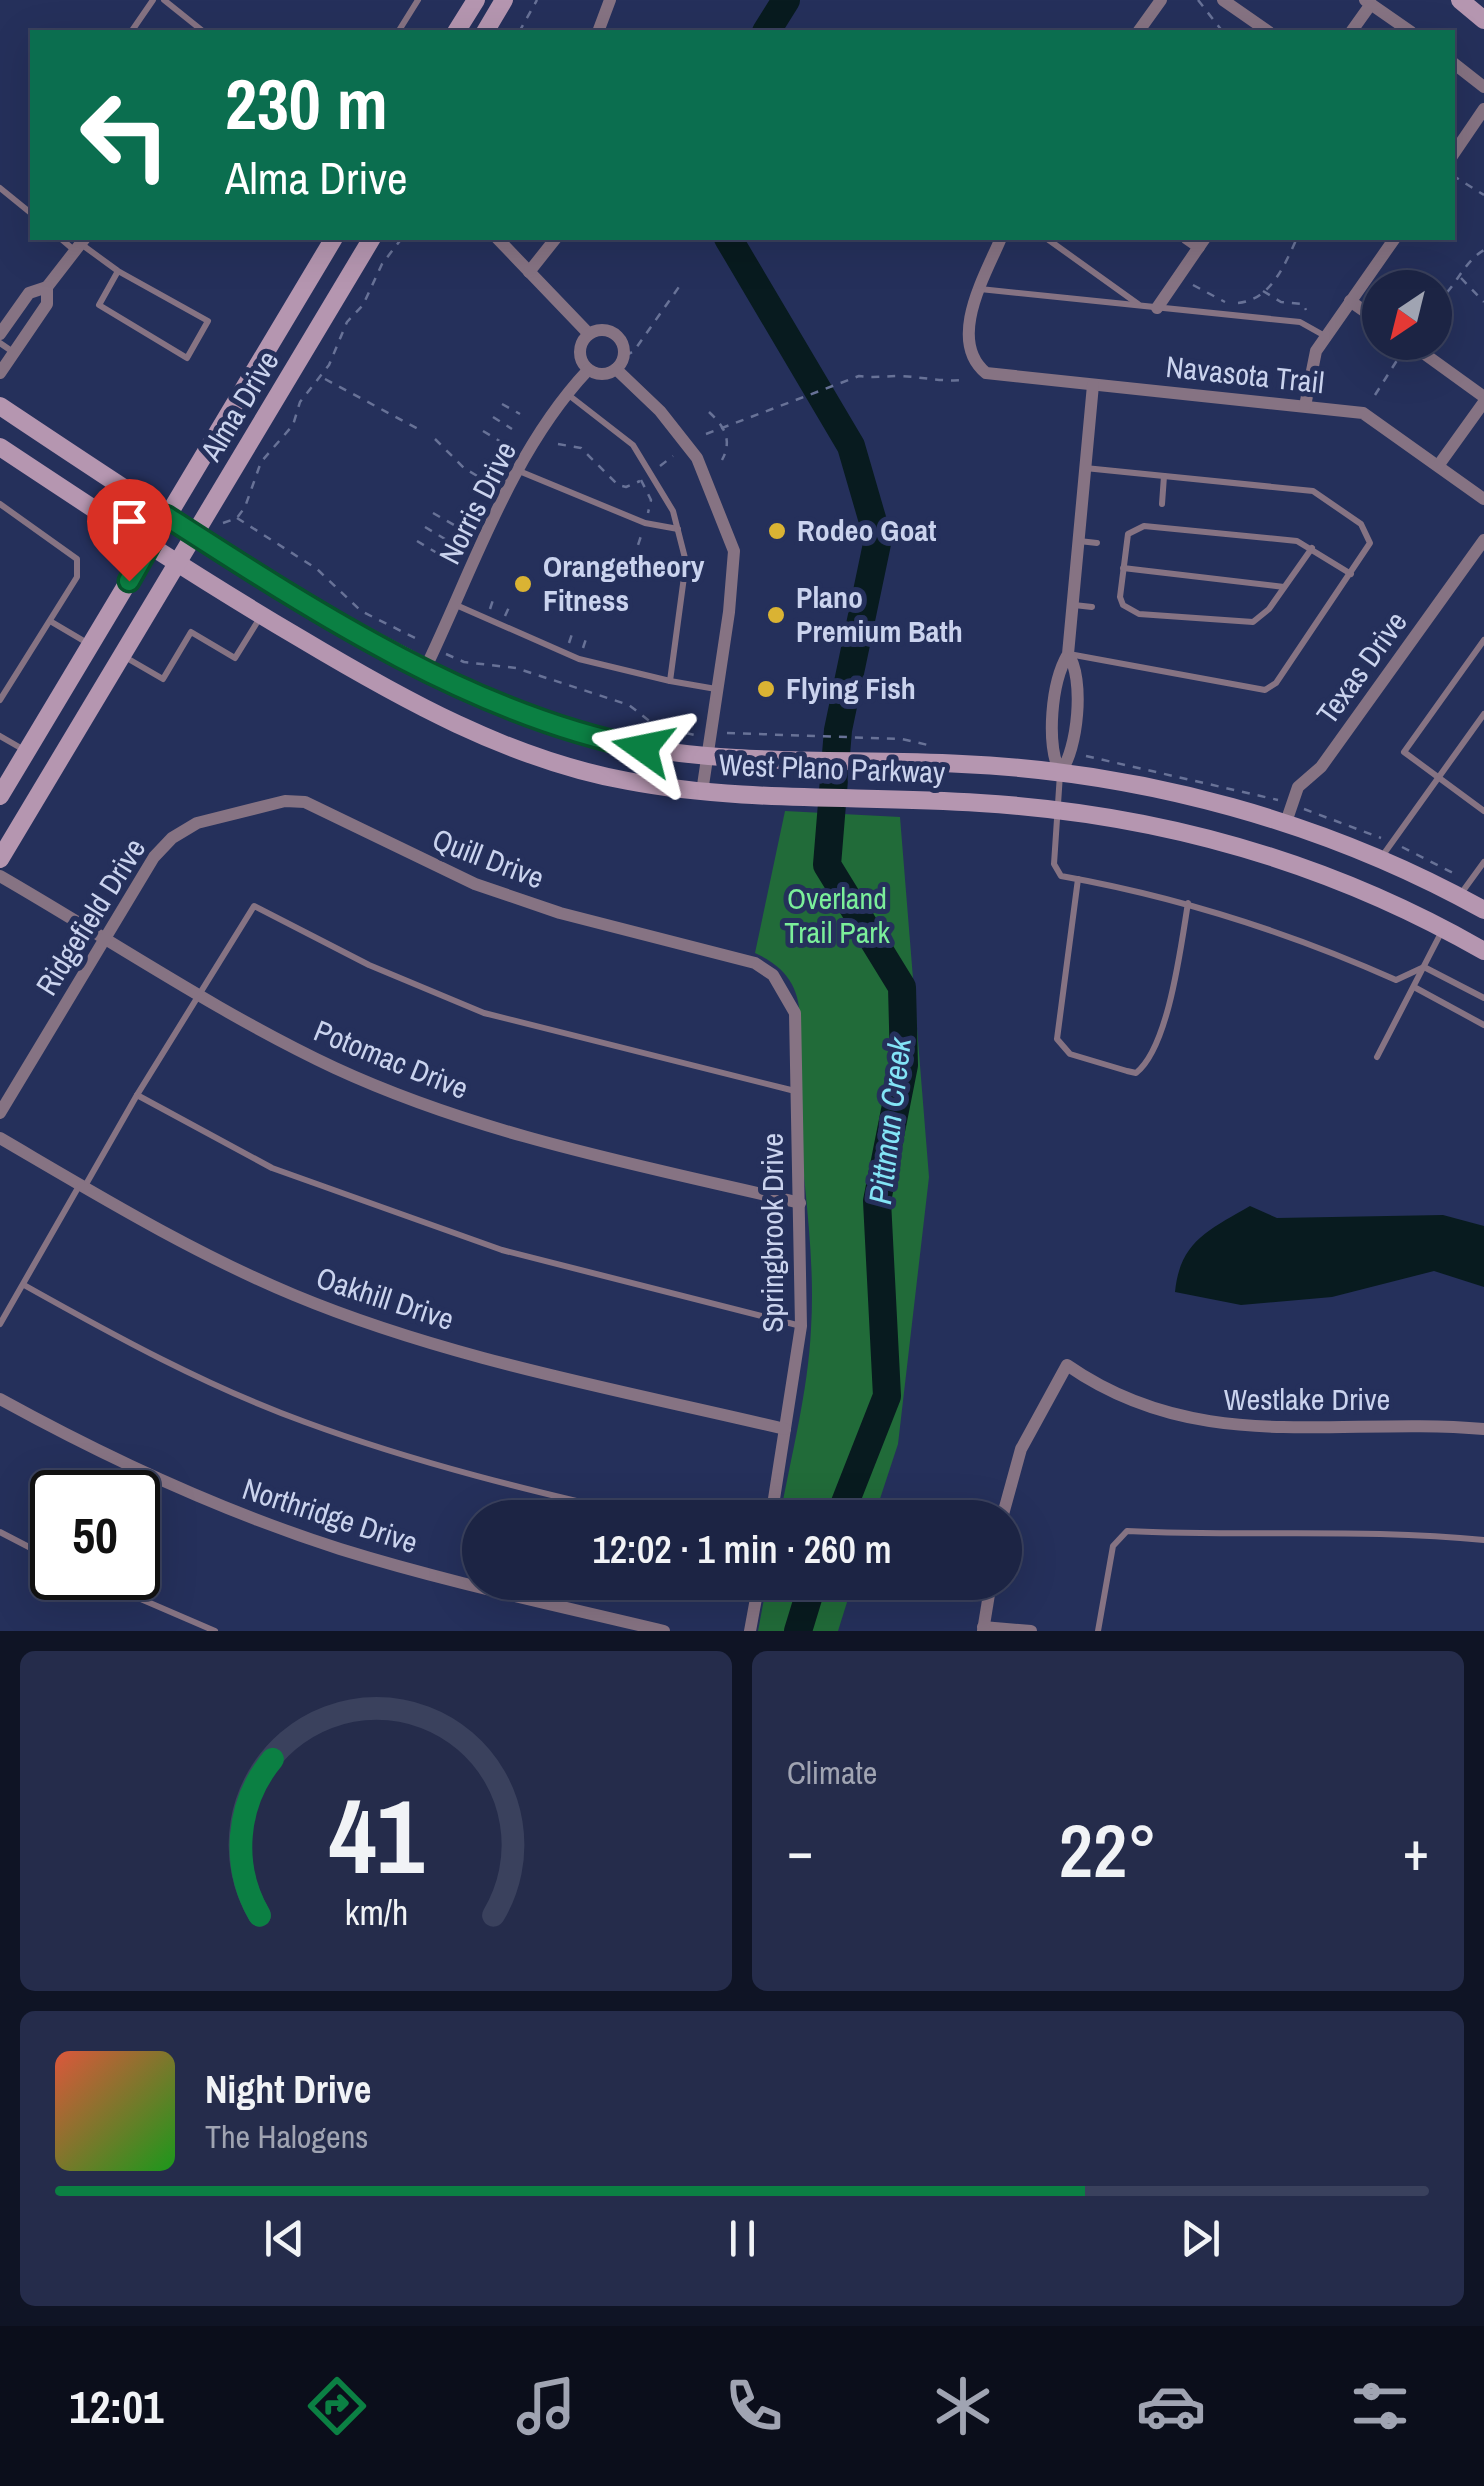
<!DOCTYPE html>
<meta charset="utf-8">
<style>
body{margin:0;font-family:"Archivo Narrow",sans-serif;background:#252c4b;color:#f1f3f6;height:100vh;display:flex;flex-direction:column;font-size:38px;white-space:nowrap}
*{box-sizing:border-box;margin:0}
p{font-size:32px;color:#a0a4b2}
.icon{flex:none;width:55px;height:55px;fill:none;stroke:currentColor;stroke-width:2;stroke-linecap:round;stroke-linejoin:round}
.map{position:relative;height:1631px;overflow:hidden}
.drawer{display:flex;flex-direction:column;gap:20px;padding:20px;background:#0f1425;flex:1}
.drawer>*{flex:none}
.top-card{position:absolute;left:30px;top:30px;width:1425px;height:210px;border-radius:0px;box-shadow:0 10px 40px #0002,0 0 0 2px #3a415d;background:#0b6e4f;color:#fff;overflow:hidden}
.needle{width:65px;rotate:215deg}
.fabs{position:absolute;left:1362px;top:270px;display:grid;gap:20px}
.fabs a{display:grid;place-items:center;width:90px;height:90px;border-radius:50%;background:#1c2444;box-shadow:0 10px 40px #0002,0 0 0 2px #3a415d;font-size:50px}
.speed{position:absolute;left:30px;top:1470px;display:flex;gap:20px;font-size:50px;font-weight:700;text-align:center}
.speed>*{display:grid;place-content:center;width:130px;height:130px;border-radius:50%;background:#1c2444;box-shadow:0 10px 40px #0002,0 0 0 2px #3a415d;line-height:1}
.speed .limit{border:5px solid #111;border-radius:15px;background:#fff;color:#111}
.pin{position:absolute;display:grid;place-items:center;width:85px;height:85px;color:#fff;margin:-102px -42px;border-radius:50% 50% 50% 0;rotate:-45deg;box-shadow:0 0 10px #0007}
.pin .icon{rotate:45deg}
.me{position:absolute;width:110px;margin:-55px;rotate:282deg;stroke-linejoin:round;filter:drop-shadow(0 0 8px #0008)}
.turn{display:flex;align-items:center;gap:35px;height:210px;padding:0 30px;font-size:45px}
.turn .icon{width:130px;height:130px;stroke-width:2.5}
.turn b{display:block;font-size:70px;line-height:85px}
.big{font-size:75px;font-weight:600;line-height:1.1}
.drawer .tile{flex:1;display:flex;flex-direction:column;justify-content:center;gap:15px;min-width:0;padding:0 35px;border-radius:15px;background:#252c4b}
.drawer .dial{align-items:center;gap:0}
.dial svg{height:260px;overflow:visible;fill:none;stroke:#3a415d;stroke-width:7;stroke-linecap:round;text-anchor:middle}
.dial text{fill:#f1f3f6;stroke:none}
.song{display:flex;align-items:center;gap:30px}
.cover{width:120px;height:120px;border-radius:15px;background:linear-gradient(135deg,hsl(10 70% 55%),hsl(120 70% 35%))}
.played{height:10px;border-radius:5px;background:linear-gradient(90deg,#0b8043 75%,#3a415d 75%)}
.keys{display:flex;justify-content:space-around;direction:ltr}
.heat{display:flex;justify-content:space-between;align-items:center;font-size:55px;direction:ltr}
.drawer .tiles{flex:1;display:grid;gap:20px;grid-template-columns:1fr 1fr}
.tile:last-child{grid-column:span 2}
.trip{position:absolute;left:462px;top:1500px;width:560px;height:100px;border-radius:50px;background:#1c2444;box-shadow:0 10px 40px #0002,0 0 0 2px #3a415d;font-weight:600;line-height:100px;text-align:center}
.menu{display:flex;height:160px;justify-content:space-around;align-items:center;background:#0b0e1b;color:#a0a4b2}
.menu .icon{width:70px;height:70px}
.menu .selected{color:#0b8043}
.menu b{font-size:45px;color:#f1f3f6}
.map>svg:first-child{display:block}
.green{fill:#216b39}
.water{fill:#081b1f}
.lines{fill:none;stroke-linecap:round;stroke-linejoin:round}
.river{stroke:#081b1f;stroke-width:28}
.path{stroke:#687297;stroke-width:2.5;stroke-dasharray:8 8;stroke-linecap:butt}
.lane{stroke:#867383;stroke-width:6}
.street{stroke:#867383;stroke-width:12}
.secondary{stroke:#b596b0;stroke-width:18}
.route-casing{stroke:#07532c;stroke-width:25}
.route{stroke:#0b8043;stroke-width:18}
.poi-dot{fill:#dab333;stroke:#25305b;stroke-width:4}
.labels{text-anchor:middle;stroke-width:10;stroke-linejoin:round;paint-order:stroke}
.street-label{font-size:30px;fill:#cad3ee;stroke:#25305b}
.poi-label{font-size:30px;font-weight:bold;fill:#cad3ee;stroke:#25305b;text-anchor:start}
.park-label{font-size:30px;fill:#7bef9a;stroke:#25305b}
.water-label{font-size:32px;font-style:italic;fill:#83e4f6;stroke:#25305b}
</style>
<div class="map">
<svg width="1484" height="1631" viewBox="0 0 1484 1631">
<rect width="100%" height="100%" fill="#25305b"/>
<!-- green -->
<g class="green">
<path d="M785 811 900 817 929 1177 898 1444 874 1517H780C791 1456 808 1392 811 1329 816 1249 801 1172 797 1093 794 1035 821 983 755 953Z"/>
<path d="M767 1583V1582L853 1583 838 1631H758Z"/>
</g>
<!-- water -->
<path class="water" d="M1250 1206 1277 1218 1443 1215 1484 1226V1287L1434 1271 1332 1297 1241 1305 1175 1292C1180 1241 1209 1230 1250 1206Z"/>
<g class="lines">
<!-- river -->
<g class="river">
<path d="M766 32 786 0"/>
<path d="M728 238 851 446 878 539 838 730 827 865 902 987 904 1065 877 1201 887 1396 839 1518"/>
<path d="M798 1631 813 1582"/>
</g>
<!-- path -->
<g class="path">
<path d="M1198 0 1223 32"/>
<path d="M519 32 537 0"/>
<path d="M1452 175 1484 195"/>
<path d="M1461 278 1484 302"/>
<path d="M1193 285 1225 302"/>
<path d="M1263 291 1281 302 1303 304 1306 310"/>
<path d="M1238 303C1271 300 1285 264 1297 238"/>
<path d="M1435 303C1456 289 1461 264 1484 250"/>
<path d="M625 356 634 351 681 284"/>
<path d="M325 379 420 430"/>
<path d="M1375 395 1401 354"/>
<path d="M502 404 520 414"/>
<path d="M709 412C724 426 733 440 722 460"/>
<path d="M493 417 512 429"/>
<path d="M483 431 503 443"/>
<path d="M706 434 859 376C874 378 885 376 900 376 923 377 941 382 965 380"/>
<path d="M435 439 464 468 489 483"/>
<path d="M558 444 581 448 618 485 626 487 640 481"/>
<path d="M660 466 673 456"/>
<path d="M641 480 651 500 648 513"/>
<path d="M433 513 454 525"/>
<path d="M237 518 317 569 361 611 421 641"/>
<path d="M223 523 237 518 245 507 261 462 293 425 300 402 329 365 347 322 363 305 382 264 402 238"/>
<path d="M425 527 445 539"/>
<path d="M417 541 437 553"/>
<path d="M633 560 642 533"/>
<path d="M490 609 494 597"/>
<path d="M505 616 510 605"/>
<path d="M569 643 573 631"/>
<path d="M583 648 587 636"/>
<path d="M446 654 464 662 516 668 629 705 657 727 695 735"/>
<path d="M727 733 902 739 928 745"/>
<path d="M1086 756 1278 800"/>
<path d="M1304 809 1381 838"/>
<path d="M1402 847 1457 875"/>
</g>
<!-- lane -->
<g class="lane">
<path d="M164 0 204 32"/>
<path d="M131 32 153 0"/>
<path d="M398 32 418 0"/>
<path d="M0 188 32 214"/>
<path d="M60 238 74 250"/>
<path d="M1046 238 1138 304"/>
<path d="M81 244 118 271 208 321 187 358 99 305 118 271"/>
<path d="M980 289 1300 322 1325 336"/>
<path d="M0 343 13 352"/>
<path d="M519 471 645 523 678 529"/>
<path d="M0 504 77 559V577L0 700"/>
<path d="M1162 504 1164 476"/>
<path d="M1079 541 1097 543"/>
<path d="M1312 548 1269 609 1253 622 1139 614 1123 605 1120 597 1128 534 1144 526 1297 541 1351 574"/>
<path d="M1123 568 1284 587"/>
<path d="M456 605 579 659 670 681 686 562 673 511 633 445 566 393"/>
<path d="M1074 605 1092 607"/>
<path d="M50 621 89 644"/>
<path d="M1484 640 1404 752 1484 811"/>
<path d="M1069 654 1265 690 1276 683 1370 543 1361 524 1313 491 1085 468"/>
<path d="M125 657 163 679 191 632 235 658 261 616"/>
<path d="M670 681 716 689"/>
<path d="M0 736 26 751"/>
<path d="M1060 774 1054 864 1061 876C1179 897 1286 931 1396 980L1424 967"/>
<path d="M1383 855 1484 714"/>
<path d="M1078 879 1057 1039 1070 1054 1127 1071 1136 1073C1169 1047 1181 945 1188 903"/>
<path d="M1460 895 1484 862"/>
<path d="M1424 967 1484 998"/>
<path d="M1414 987 1484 1025"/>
<path d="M1377 1057 1443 929"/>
<path d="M137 1095 254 906 369 965 484 1013 795 1091"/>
<path d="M85 1186 137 1095 272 1168 502 1250 801 1326"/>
<path d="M24 1285C115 1336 206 1386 305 1422 416 1463 534 1492 650 1518"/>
<path d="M0 1324 79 1186"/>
<path d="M0 1532 52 1559"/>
<path d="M92 1578 215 1631"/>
<path d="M1098 1631 1113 1546 1127 1531C1246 1537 1366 1528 1484 1540"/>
</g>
<!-- street -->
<g class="street">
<path d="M1223 0 1269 32"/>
<path d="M1365 0 1411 32"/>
<path d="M598 32 610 0"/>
<path d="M1138 32 1161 0"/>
<path d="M1351 32 1371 4"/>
<path d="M1452 62 1484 87"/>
<path d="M1452 156 1484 109"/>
<path d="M497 238 589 334"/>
<path d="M1001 238C986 274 946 340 986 373L1363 413 1484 499"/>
<path d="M1186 238 1199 247"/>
<path d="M529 272 556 238"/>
<path d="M47 287 85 238"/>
<path d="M1350 301 1380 322"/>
<path d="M1157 308 1205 238"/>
<circle cx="602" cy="352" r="22"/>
<path d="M0 334 29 293 47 287V304L0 373"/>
<path d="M1408 342 1484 397"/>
<path d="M616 369 660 411 697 458 734 551 729 612 702 792"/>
<path d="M1305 406 1316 351 1395 238"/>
<path d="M1438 466 1484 402"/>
<path d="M1068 654C1085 678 1078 750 1060 773 1046 743 1051 683 1068 654L1093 385"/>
<path d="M426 667C474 567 511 452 588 370"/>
<path d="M1285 825 1298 787 1321 767 1484 540"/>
<path d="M0 876C111 940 218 1013 335 1068 482 1136 643 1166 800 1203"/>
<path d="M0 1113 154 857 172 838 197 823 285 801 305 802 475 884 560 913 755 963 773 975 795 1013 801 1326 771 1518"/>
<path d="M0 1138C96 1194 191 1252 294 1295 450 1360 621 1390 785 1429"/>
<path d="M0 1399C109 1459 221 1511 340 1549 446 1582 556 1605 664 1631"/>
<path d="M1002 1518 1021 1449 1067 1365C1199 1457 1336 1416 1484 1429"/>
<path d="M983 1627 1031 1631"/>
<path d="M750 1631 759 1582"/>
<path d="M983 1631 991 1582"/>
</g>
<!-- secondary -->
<g class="secondary">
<path d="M1460 0 1484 20"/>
<path d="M456 32 476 0"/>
<path d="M485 32 504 0"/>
<path d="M0 406C129 492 258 579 396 652 466 689 540 727 618 743 731 767 848 758 962 764 1143 772 1326 822 1484 910"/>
<path d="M0 447C98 512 196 577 298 637 400 698 510 760 628 781 744 803 863 795 980 803 1159 814 1329 862 1484 951"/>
<path d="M0 796 334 238"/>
<path d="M0 859 372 238"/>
</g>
</g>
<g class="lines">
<!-- route casing -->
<g class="route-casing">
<path id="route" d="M129 581 166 516C312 610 472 715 643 748"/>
</g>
<!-- route -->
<use href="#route" class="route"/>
</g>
<!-- markers -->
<g class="poi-dot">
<circle cx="777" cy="531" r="10"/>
<circle cx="523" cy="584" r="10"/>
<circle cx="776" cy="615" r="10"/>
<circle cx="766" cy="689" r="10"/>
</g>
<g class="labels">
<!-- street labels -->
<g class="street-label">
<text transform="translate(1245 375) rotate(6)" y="10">Navasota Trail</text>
<text transform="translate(240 406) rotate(-59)" y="10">Alma Drive</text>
<text transform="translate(478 503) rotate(-63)" y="10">Norris Drive</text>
<text transform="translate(1362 668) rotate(-54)" y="10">Texas Drive</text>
<text transform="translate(832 769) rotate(2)" y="10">West Plano Parkway</text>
<text transform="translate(488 859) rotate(21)" y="10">Quill Drive</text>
<text transform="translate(91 917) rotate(-58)" y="10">Ridgefield Drive</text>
<text transform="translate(391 1060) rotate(22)" y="10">Potomac Drive</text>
<text transform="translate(773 1233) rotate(-90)" y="10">Springbrook Drive</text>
<text transform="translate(385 1299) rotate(18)" y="10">Oakhill Drive</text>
<text x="1307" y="1410">Westlake Drive</text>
<text transform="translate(330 1516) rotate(18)" y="10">Northridge Drive</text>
</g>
<!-- poi labels -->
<g class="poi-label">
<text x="797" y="541">Rodeo Goat</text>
<text x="543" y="577">Orangetheory<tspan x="543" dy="34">Fitness</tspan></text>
<text x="796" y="608">Plano<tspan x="796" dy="34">Premium Bath</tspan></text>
<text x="786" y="699">Flying Fish</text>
</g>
<!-- park labels -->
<g class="park-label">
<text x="837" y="909">Overland<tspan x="837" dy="34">Trail Park</tspan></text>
</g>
<!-- water labels -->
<g class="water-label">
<text transform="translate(890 1121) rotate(-83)" y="11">Pittman Creek</text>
</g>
</g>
</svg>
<div class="fabs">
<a><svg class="needle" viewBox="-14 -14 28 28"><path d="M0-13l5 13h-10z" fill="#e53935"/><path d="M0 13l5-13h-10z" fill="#a0a4b2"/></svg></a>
</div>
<div class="speed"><div class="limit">50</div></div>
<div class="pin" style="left:129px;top:581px;background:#d93025"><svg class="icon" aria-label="arrive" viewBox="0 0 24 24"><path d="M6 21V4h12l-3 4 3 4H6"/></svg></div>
<svg class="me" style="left:643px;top:748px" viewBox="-20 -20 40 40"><path d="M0-17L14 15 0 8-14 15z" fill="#0b8043" stroke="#fff" stroke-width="4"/></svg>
<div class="trip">12:02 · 1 min · 260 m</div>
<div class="top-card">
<div class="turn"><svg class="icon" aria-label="left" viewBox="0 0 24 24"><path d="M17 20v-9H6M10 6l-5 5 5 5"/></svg><div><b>230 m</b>Alma Drive</div></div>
</div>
</div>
<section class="drawer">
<div class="tiles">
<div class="tile dial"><svg viewBox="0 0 100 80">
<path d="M14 69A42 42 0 1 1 86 69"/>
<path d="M14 69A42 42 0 0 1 18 21" stroke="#0b8043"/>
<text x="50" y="56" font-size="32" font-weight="700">41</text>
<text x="50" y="72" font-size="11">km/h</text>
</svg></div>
<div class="tile"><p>Climate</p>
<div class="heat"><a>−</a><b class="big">22°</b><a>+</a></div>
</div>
<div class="tile">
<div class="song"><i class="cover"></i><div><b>Night Drive</b><p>The Halogens</p></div></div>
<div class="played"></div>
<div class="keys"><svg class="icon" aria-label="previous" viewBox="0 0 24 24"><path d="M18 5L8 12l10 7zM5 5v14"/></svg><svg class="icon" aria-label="pause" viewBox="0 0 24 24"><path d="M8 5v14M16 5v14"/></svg><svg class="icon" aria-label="next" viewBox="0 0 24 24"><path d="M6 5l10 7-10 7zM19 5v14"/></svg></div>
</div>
</div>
</section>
<nav class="menu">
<b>12:01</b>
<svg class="icon selected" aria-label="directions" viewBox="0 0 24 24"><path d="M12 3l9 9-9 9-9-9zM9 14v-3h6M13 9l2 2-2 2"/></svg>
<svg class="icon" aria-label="music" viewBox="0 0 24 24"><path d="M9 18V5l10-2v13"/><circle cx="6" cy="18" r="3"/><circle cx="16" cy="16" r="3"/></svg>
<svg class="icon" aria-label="phone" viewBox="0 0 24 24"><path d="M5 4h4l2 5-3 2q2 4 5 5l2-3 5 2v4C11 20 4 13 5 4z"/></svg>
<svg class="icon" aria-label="climate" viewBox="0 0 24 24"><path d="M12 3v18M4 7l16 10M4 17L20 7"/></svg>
<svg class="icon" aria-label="car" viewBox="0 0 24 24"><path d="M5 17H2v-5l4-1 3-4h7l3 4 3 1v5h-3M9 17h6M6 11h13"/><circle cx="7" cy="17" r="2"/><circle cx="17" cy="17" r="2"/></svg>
<svg class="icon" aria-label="filters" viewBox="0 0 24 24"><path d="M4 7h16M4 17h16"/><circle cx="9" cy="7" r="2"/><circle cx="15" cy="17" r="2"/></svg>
</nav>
